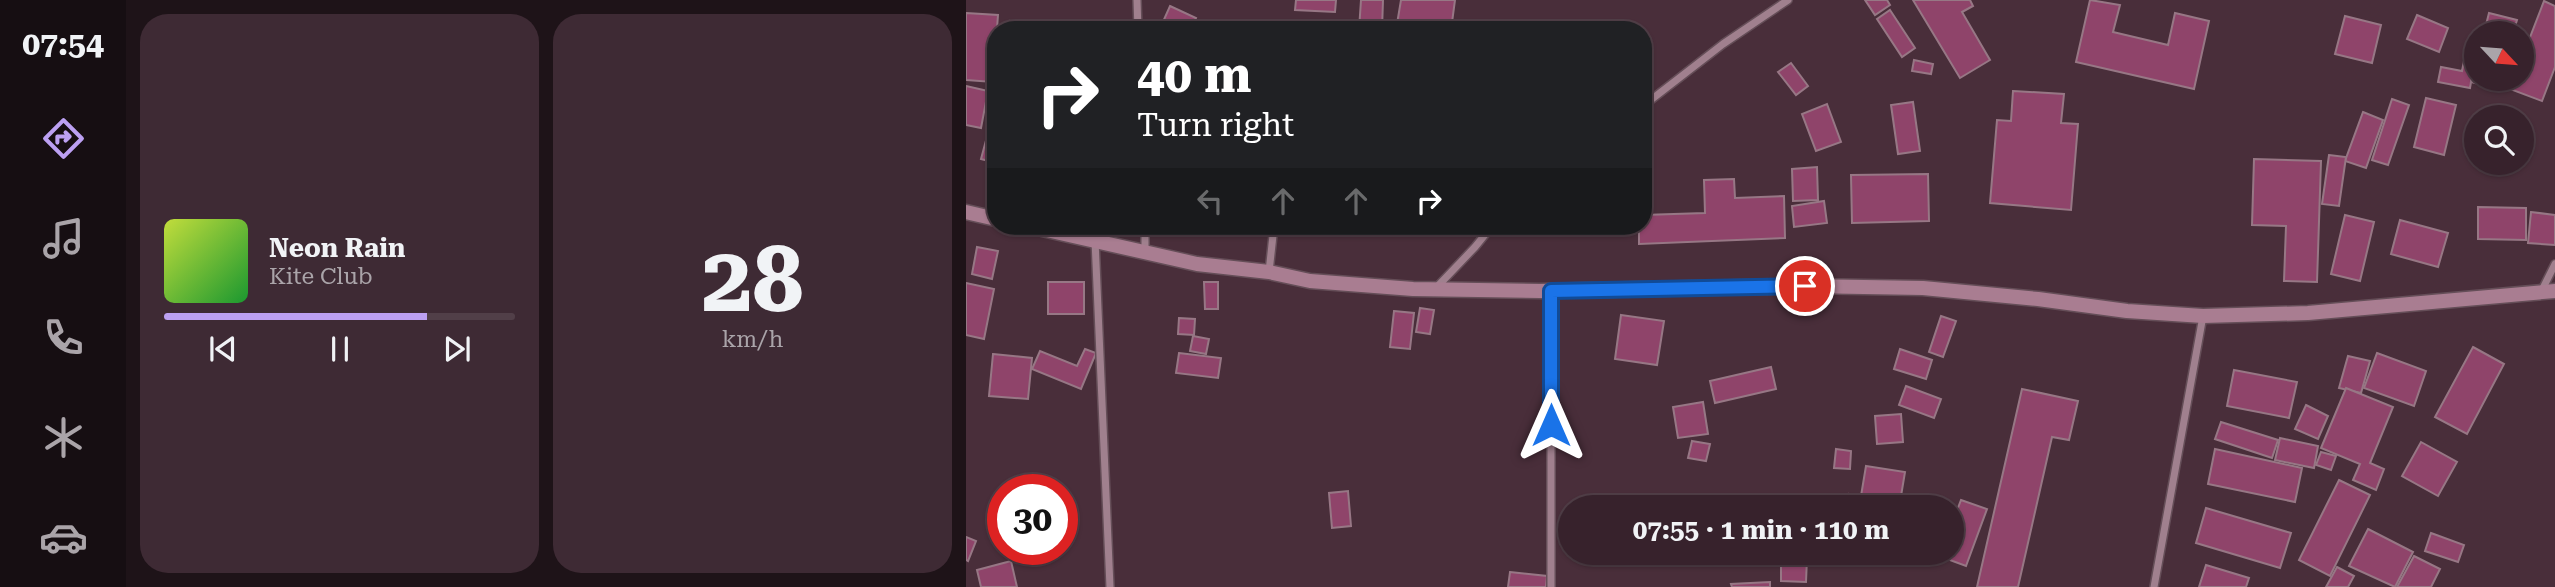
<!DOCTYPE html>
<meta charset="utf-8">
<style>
body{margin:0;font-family:"Roboto Serif",serif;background:#3e2a34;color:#f1f3f6;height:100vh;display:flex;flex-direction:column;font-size:26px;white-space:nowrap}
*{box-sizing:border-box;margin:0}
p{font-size:23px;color:#aaa4a9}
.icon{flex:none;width:38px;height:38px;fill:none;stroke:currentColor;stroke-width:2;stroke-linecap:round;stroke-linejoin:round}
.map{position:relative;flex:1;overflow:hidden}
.side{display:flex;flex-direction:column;gap:14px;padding:14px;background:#1e1318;width:840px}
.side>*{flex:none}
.hud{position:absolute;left:21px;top:21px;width:665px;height:214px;border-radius:28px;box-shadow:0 2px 5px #0004,0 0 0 2px #513f48;background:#202124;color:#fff;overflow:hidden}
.needle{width:46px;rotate:116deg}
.tools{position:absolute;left:1498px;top:21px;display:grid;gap:14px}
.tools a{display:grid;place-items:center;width:70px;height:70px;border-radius:50%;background:#37222c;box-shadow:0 2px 5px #0004,0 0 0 2px #513f48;font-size:35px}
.speed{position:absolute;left:21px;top:474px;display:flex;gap:14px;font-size:35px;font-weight:700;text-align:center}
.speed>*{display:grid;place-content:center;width:91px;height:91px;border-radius:50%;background:#37222c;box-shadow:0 2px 5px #0004,0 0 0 2px #513f48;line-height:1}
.speed .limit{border:10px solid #d22;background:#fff;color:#111}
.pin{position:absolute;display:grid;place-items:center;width:60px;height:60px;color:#fff;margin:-30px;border:4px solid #fff;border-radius:50%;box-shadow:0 2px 7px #0007}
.me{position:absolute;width:77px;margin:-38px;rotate:0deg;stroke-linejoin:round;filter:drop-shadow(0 0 5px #0008)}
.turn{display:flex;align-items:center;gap:24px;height:147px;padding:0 35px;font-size:32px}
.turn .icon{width:91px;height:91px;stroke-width:2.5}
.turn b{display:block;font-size:49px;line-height:60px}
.lanes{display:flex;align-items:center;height:66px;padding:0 35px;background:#0003;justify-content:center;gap:35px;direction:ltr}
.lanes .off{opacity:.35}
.side .widget{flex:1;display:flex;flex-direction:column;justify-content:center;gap:10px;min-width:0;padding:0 24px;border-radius:28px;background:#3e2a34}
.side .dial{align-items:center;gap:0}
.dial b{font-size:91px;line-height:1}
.song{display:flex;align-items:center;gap:21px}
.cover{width:84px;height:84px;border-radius:10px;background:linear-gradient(135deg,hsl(70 70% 55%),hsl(130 70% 35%))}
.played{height:7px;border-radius:4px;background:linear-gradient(90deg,#bca0f2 75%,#513f48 75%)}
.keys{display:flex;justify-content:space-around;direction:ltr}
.side .tiles{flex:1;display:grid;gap:14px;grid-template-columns:repeat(2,1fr)}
.trip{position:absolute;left:592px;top:495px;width:406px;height:70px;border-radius:35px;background:#37222c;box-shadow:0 2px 5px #0004,0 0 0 2px #513f48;font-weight:700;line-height:70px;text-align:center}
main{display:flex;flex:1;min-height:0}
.tabs{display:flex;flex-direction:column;width:126px;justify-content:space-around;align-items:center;background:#160e12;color:#aaa4a9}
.tabs .icon{width:49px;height:49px}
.tabs .active{color:#bca0f2}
.tabs b{font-size:32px;color:#f1f3f6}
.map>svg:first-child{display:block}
.building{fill:#8f446a;stroke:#977785;stroke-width:2}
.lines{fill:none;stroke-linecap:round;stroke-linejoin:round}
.street-casing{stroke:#654e58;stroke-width:10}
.secondary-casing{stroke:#654e58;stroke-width:17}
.street{stroke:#a0808e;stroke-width:7}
.secondary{stroke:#a97d91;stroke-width:14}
.route-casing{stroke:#114b97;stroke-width:18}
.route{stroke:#1a73e8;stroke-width:12}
</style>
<main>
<nav class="tabs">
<b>07:54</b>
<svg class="icon active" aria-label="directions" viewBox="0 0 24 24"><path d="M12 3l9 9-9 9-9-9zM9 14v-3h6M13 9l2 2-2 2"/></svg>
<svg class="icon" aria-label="music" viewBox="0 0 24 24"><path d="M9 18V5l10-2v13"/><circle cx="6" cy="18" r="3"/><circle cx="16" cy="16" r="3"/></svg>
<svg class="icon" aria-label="phone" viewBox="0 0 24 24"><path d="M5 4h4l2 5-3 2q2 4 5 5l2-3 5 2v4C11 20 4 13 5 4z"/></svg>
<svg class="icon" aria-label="climate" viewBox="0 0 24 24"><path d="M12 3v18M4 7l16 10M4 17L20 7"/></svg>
<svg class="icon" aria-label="car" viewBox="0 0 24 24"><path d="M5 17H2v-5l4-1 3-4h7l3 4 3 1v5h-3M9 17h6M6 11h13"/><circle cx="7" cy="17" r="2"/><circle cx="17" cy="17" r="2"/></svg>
</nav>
<section class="side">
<div class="tiles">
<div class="widget">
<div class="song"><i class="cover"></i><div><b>Neon Rain</b><p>Kite Club</p></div></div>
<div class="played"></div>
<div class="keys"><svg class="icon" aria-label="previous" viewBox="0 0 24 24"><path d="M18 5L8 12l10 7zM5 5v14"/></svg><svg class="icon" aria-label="pause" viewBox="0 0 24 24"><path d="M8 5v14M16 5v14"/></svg><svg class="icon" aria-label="next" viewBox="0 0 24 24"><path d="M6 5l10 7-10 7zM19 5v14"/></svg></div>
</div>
<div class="widget dial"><b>28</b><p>km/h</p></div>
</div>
</section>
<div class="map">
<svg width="1589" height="587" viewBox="0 0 1589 587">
<rect width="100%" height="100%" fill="#492e3a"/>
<!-- building -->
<g class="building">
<path d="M330 0H370L369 12 329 10Z"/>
<path d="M395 0H417L416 30H393Z"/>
<path d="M435 0H489L485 30H430Z"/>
<path d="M899 0H921L924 5 909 15Z"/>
<path d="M947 0H1004L1007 6 996 12 1024 60 994 78Z"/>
<path d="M1124 0 1154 5 1147 32 1202 45 1209 13 1243 21 1228 89 1110 62Z"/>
<path d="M1578 1 1589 6V67L1576 101 1544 89 1548 79H1556V58Z"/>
<path d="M204 6 230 18 225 30H210L196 24Z"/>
<path d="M924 10 949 48 936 57 911 19Z"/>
<path d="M0 13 32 15 27 82 0 80Z"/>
<path d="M1523 13 1551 20 1547 33H1518Z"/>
<path d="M1451 15 1482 28 1473 52 1441 39Z"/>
<path d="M1379 16 1415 25 1406 63 1369 54Z"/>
<path d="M44 21 60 26 59 30H41Z"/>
<path d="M324 25 373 29V30H323Z"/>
<path d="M1500 51 1510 53 1504 88 1472 82 1475 67 1496 71Z"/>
<path d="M948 60 967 64 965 74 946 71Z"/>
<path d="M825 63 842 86 830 95 812 72Z"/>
<path d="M1510 64V79H1535L1533 89 1505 82Z"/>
<path d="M0 86 22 91 15 128 0 125Z"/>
<path d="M1047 91 1098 94 1095 123 1112 124 1105 210 1024 203 1031 120 1045 121Z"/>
<path d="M1460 98 1490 105 1478 155 1448 147Z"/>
<path d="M1426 99 1443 105 1422 165 1406 160Z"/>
<path d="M947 102 954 151 932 154 925 105Z"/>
<path d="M30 103V163L15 159Z"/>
<path d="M861 104 875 142 850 151 836 114Z"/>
<path d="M1397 112 1417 120 1400 168 1379 161Z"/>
<path d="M1363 155 1380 157 1373 206 1356 204Z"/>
<path d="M1288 159 1355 161 1351 282 1318 281 1320 226 1286 225Z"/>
<path d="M851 167 852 200 827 201 826 169Z"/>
<path d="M962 174 963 221 886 223 885 175Z"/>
<path d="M768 179 769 198 818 196 819 238 673 244V226H677V215L739 213 738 180Z"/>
<path d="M858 201 861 223 828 227 826 206Z"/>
<path d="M1512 207 1560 208V240L1512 239Z"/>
<path d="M1565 212 1589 215V245L1562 243Z"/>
<path d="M1379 215 1408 222 1394 281 1365 274Z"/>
<path d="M1434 220 1482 233 1472 267 1425 254Z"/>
<path d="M322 226H348L345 234Z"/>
<path d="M11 247 32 251 26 279 6 274Z"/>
<rect x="82" y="282" width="36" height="32"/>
<path d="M238 282H252V309H239Z"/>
<path d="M0 283 28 289 18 339 0 335Z"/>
<path d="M454 308 468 310 464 334 450 332Z"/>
<path d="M428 311 448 313 444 349 424 347Z"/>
<path d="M655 315 698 321 691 365 649 359Z"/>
<path d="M975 316 990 321 977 357 963 352Z"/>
<path d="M213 318 229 319 228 335 212 334Z"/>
<path d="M227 336 243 339 240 354 224 351Z"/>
<path d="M1507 347 1538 364 1501 434 1469 417Z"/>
<path d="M119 349 130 353 115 389 66 369 74 351 111 366Z"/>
<path d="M934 349 966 360 960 379 928 369Z"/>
<path d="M213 353 255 358 252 378 210 373Z"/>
<path d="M1411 353 1460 371 1448 406 1398 388Z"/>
<path d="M27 354 66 358 62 399 23 396Z"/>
<path d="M1382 356 1404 361 1395 393 1373 388Z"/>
<path d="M805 367 810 389 749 403 744 381Z"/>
<path d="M1268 370 1331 382 1323 418 1261 406Z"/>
<path d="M940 386 975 399 968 418 933 405Z"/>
<path d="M1380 388 1427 407 1404 463 1418 469 1410 490 1387 480 1394 464 1355 448Z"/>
<path d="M1056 389 1112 401 1103 440 1086 437 1052 587H1011Z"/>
<path d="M737 402 742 434 712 438 707 407Z"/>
<path d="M1340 405 1362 416 1352 439 1329 429Z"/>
<path d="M935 414 937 442 911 444 909 416Z"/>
<path d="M1255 422 1312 440 1306 458 1249 439Z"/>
<path d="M1314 438 1352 446 1348 468 1309 460Z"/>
<path d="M726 441 744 444 740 461 722 458Z"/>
<path d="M1455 442 1491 462 1472 496 1436 476Z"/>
<path d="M870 449 885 451 884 469 868 468Z"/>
<path d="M1249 449 1336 468 1329 502 1242 484Z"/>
<path d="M1355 452 1370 456 1365 470 1350 465Z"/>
<path d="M900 466 939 472 934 502 895 496Z"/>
<path d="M1373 480 1404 495 1364 576 1333 560Z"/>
<path d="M382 491 385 526 366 528 363 493Z"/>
<path d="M883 494 932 508 879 507Z"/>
<path d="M995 500 1021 509 1000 566 965 553H985V526Z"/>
<path d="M1240 508 1325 533 1314 568 1230 543Z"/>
<path d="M1402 529 1447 552 1429 587 1383 566Z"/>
<path d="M1465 533 1498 545 1492 562 1459 551Z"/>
<path d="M0 537 10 541 2 561 0 560Z"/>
<path d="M906 553H935L934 561 906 555Z"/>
<path d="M1448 556 1474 569 1465 587H1431Z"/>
<path d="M815 558H841L840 582 815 581Z"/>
<path d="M45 561 51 587H15L11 570Z"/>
<path d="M1240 565 1283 578 1280 587H1233Z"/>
<path d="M1371 567 1388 576 1382 587H1360Z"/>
<path d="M544 572 581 576 580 587H542Z"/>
<path d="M804 582V587H766L765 584Z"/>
</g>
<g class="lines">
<!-- street casing -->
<g class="street-casing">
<g id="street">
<path d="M171 0 172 30"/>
<path d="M677 106 757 44 822 0"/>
<path d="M179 226V253"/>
<path d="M129 240 144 587"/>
<path d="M303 272 308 226"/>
<path d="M469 289 509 247 526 226"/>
<path d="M1575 292 1589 264"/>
<path d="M585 587V291"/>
<path d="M1188 587 1237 316"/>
</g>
</g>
<!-- secondary casing -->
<g class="secondary-casing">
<g id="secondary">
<path d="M0 212 30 219"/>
<path d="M63 226 231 264 303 272 344 281 447 289 574 291 839 286 957 288 1072 299 1161 311 1237 316 1342 313 1589 291"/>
</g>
</g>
<!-- street -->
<use href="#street" class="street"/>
<!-- secondary -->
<use href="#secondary" class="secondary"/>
</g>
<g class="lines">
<!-- route casing -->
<g class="route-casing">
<path id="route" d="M585 425V291L839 286"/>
</g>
<!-- route -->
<use href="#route" class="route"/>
</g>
</svg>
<div class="tools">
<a><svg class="needle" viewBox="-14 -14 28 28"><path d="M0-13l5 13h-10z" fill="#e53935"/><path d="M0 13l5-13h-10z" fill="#aaa4a9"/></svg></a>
<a><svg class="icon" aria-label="search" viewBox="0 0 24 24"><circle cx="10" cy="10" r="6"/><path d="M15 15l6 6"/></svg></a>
</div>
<div class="speed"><div class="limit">30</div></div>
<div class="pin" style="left:839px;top:286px;background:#d93025"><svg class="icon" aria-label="arrive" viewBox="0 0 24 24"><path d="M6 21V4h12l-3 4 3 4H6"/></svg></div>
<svg class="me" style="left:585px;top:425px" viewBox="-20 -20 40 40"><path d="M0-17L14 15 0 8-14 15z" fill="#1a73e8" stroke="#fff" stroke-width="4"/></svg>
<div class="trip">07:55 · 1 min · 110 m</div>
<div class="hud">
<div class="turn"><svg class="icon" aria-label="right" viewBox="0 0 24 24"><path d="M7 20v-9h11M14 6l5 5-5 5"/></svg><div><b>40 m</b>Turn right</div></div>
<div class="lanes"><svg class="icon off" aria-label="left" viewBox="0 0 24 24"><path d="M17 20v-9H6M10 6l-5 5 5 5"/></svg><svg class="icon off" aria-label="ahead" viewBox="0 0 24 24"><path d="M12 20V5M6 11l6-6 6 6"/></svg><svg class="icon off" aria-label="ahead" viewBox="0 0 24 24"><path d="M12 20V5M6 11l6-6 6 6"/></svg><svg class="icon" aria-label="right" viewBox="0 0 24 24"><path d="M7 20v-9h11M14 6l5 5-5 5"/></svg></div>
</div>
</div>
</main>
